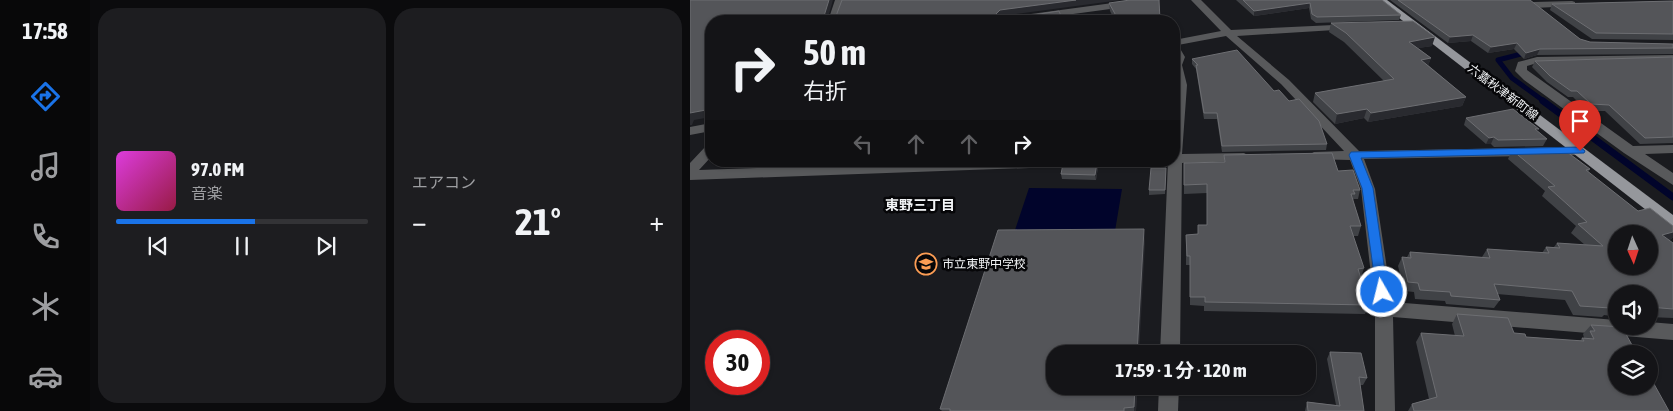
<!DOCTYPE html>
<html lang="ja">
<meta charset="utf-8">
<style>
body{margin:0;font-family:"Asap Condensed","Noto Sans JP",sans-serif;background:#1d1d20;color:#f1f3f6;height:100vh;display:flex;flex-direction:column;font-size:19px;white-space:nowrap}
*{box-sizing:border-box;margin:0}
p{font-size:16px;color:#9d9ea1}
.icon{flex:none;width:28px;height:28px;fill:none;stroke:currentColor;stroke-width:2;stroke-linecap:round;stroke-linejoin:round}
.map{position:relative;flex:1;overflow:hidden}
.panel{display:flex;flex-direction:column;gap:8px;padding:8px;background:#0b0b0d;width:600px}
.panel>*{flex:none}
.top-card{position:absolute;left:15px;top:15px;width:475px;height:152px;border-radius:20px;box-shadow:0 1px 4px #0004,0 0 0 1px #333336;background:#141417;color:#f1f3f6;overflow:hidden}
.needle{width:32px;rotate:177deg}
.fabs{position:absolute;left:918px;top:225px;display:grid;gap:10px}
.fabs a{display:grid;place-items:center;width:50px;height:50px;border-radius:50%;background:#141417;box-shadow:0 1px 4px #0004,0 0 0 1px #333336;font-size:25px}
.speed{position:absolute;left:15px;top:330px;display:flex;gap:10px;font-size:25px;font-weight:700;text-align:center}
.speed>*{display:grid;place-content:center;width:65px;height:65px;border-radius:50%;background:#141417;box-shadow:0 1px 4px #0004,0 0 0 1px #333336;line-height:1}
.speed .limit{border:8px solid #d22;background:#fff;color:#111}
.pin{position:absolute;display:grid;place-items:center;width:42px;height:42px;color:#fff;margin:-51px -21px;border-radius:50% 50% 50% 0;rotate:-45deg;box-shadow:0 0 5px #0007}
.pin .icon{rotate:45deg}
.me{position:absolute;width:55px;margin:-28px;rotate:352deg;stroke-linejoin:round;filter:drop-shadow(0 0 4px #0008)}
.turn{display:flex;align-items:center;gap:18px;height:105px;padding:0 15px;font-size:22px}
.turn .icon{width:65px;height:65px;stroke-width:2.5}
.turn b{display:block;font-size:35px;line-height:42px}
.lanes{display:flex;align-items:center;height:48px;padding:0 15px;background:#0003;justify-content:center;gap:25px;direction:ltr}
.lanes .off{opacity:.35}
.big{font-size:38px;font-weight:700;line-height:1.1}
.panel .tile{flex:1;display:flex;flex-direction:column;justify-content:center;gap:8px;min-width:0;padding:0 18px;border-radius:20px;background:#1d1d20}
.song{display:flex;align-items:center;gap:15px}
.cover{width:60px;height:60px;border-radius:8px;background:linear-gradient(135deg,hsl(300 70% 55%),hsl(340 70% 35%))}
.played{height:5px;border-radius:2px;background:linear-gradient(90deg,#1a73e8 55%,#333336 55%)}
.keys{display:flex;justify-content:space-around;direction:ltr}
.heat{display:flex;justify-content:space-between;align-items:center;font-size:28px;direction:ltr}
.panel .tiles{flex:1;display:grid;gap:8px;grid-template-columns:repeat(2,1fr)}
.trip{position:absolute;left:356px;top:345px;width:270px;height:50px;border-radius:20px;background:#141417;box-shadow:0 1px 4px #0004,0 0 0 1px #333336;font-weight:700;line-height:50px;text-align:center}
main{display:flex;flex:1;min-height:0}
.dock{display:flex;flex-direction:column;width:90px;justify-content:space-around;align-items:center;background:#080809;color:#9d9ea1}
.dock .icon{width:35px;height:35px}
.dock .on{color:#1a73e8}
.dock b{font-size:22px;color:#f1f3f6}
.map>svg:first-child{display:block}
.water{fill:#01042b}
.lines{fill:none;stroke-linecap:round;stroke-linejoin:round}
.stream-far1{stroke:#01042b;stroke-width:5}
.stream{stroke:#01042b;stroke-width:7}
.minor{fill:#58595b;fill-rule:evenodd}
.major{fill:#95979c;fill-rule:evenodd}
.wall{fill:#404246}
.shaded-wall{fill:#292a2f}
.building{fill:#545559;stroke:#6d6e72;fill-rule:evenodd}
.route{fill:#1a73e8;stroke:#114b97}
.labels{text-anchor:middle;stroke-width:5;stroke-linejoin:round;paint-order:stroke}
.street-label{font-size:12px;fill:#f3f5f7;stroke:#060608}
.poi-label{font-size:12px;fill:#f3f5f7;stroke:#060608;text-anchor:start}
.neighbourhood-label{font-size:14px;font-weight:bold;fill:#f3f5f7;stroke:#060608}
</style>
<main>
<nav class="dock">
<b>17:58</b>
<svg class="icon on" aria-label="directions" viewBox="0 0 24 24"><path d="M12 3l9 9-9 9-9-9zM9 14v-3h6M13 9l2 2-2 2"/></svg>
<svg class="icon" aria-label="music" viewBox="0 0 24 24"><path d="M9 18V5l10-2v13"/><circle cx="6" cy="18" r="3"/><circle cx="16" cy="16" r="3"/></svg>
<svg class="icon" aria-label="phone" viewBox="0 0 24 24"><path d="M5 4h4l2 5-3 2q2 4 5 5l2-3 5 2v4C11 20 4 13 5 4z"/></svg>
<svg class="icon" aria-label="climate" viewBox="0 0 24 24"><path d="M12 3v18M4 7l16 10M4 17L20 7"/></svg>
<svg class="icon" aria-label="car" viewBox="0 0 24 24"><path d="M5 17H2v-5l4-1 3-4h7l3 4 3 1v5h-3M9 17h6M6 11h13"/><circle cx="7" cy="17" r="2"/><circle cx="17" cy="17" r="2"/></svg>
</nav>
<section class="panel">
<div class="tiles">
<div class="tile">
<div class="song"><i class="cover"></i><div><b>97.0 FM</b><p>音楽</p></div></div>
<div class="played"></div>
<div class="keys"><svg class="icon" aria-label="previous" viewBox="0 0 24 24"><path d="M18 5L8 12l10 7zM5 5v14"/></svg><svg class="icon" aria-label="pause" viewBox="0 0 24 24"><path d="M8 5v14M16 5v14"/></svg><svg class="icon" aria-label="next" viewBox="0 0 24 24"><path d="M6 5l10 7-10 7zM19 5v14"/></svg></div>
</div>
<div class="tile"><p>エアコン</p>
<div class="heat"><a>−</a><b class="big">21°</b><a>+</a></div>
</div>
</div>
</section>
<div class="map">
<svg width="983" height="411" viewBox="0 0 983 411">
<rect width="100%" height="100%" fill="#1a1b1f"/>
<!-- water -->
<path class="water" d="M339 188 432 189 425 231 325 230Z"/>
<g class="lines">
<!-- stream-far1 -->
<path class="stream-far1" d="M839 52 808 60 822 78 855 102"/>
<!-- stream -->
<path class="stream" d="M853 101 983 197"/>
<!-- minor -->
<g class="minor">
<path d="M145 0H155L148 21H138Z"/>
<path d="M445 0H470L465 3 331 21H307L312 18Z"/>
<path d="M501 0H511L541 30 665 24 666 26 661 29 547 36 599 80 669 151 890 147 897 151 890 155 674 159 685 189 702 302 926 320V326H959V322L983 324V340L703 317 705 411H685V309L671 189 660 160 619 159 617 156 624 152 654 151 591 84 536 36 488 45 495 57 492 65 497 85 492 154 554 153 561 157 554 161 492 163 490 354H470L478 161H484V40L531 31Z"/>
<path d="M882 1 885 2V6L844 8 839 5 844 2Z"/>
<path d="M983 55V61L847 63 837 66V70L943 146 983 145V153L955 154 983 173V185L934 153 834 80 825 71 828 62 847 57Z"/>
<path d="M21 123V131L0 135V127Z"/>
<path d="M21 145V157L9 170 280 161H429L422 165 0 180V163L16 146Z"/>
<path d="M469 386H489L488 411H468Z"/>
</g>
<!-- major -->
<path class="major" d="M686 0H697L983 215V229L978 227Z"/>
</g>
<!-- wall -->
<g class="wall">
<path d="M546 0H692L711 15 709 20 626 23 621 19 619 8 564 16Z"/>
<path d="M700 0H840L890 39 900 42 983 44V54L847 55 834 59 824 49 798 53 781 41 758 43Z"/>
<path d="M983 1V40L902 39 860 10 862 4Z"/>
<path d="M419 3 470 21H425L420 11Z"/>
<path d="M641 23 742 46 728 48 741 58 738 65 776 97 772 106 678 122 674 118 645 124 623 102 625 93 694 81 654 42 639 32Z"/>
<path d="M983 57V143L950 144 915 111H897L883 97H878L857 82 842 67 845 61Z"/>
<path d="M502 59 584 91 637 144 636 150 532 152 527 119H514L506 69 502 64Z"/>
<path d="M776 118 847 131 857 139 853 146 804 147 801 144H796L774 125Z"/>
<path d="M822 150 900 169 898 172 948 211 983 226V237L981 239 979 240 983 243V318L959 317V294H926V314H923L922 316 914 315 912 317 883 315 875 300 807 294 810 300 804 308 756 304 755 301 725 299 724 292 714 291 708 266 712 257H717L720 252 792 257 797 249 852 253 856 247H864L867 243 895 245 881 233 886 226 852 196 855 191 818 159Z"/>
<path d="M534 155 648 171 670 190 668 199H664L663 200 671 226 668 236H663L674 268 671 277 679 305 675 314 514 311V306L500 305V265H496V235L508 234V225H517V193L494 194V163L534 162Z"/>
<path d="M408 167 406 180 372 179 371 174Z"/>
<path d="M476 173 475 194 459 195V190Z"/>
<path d="M455 243 365 386H447L446 411H252L250 409Z"/>
<path d="M767 314 836 337 890 341 892 338H894L893 334 901 325 979 411H718L722 404 739 399 726 342 731 333 765 336 762 324Z"/>
<path d="M640 352 677 378 673 385H670L674 411H615L617 402 646 405 637 359Z"/>
</g>
<!-- shaded-wall -->
<g class="shaded-wall">
<path d="M139 0H143L137 21 134 16Z"/>
<path d="M386 0H431L311 16H304L310 10Z"/>
<path d="M620 3 619 8 564 16V11Z"/>
<path d="M783 35 781 41 758 43 760 37Z"/>
<path d="M745 37 742 46 716 50 719 42Z"/>
<path d="M827 43 824 49 798 53 801 47Z"/>
<path d="M850 49 847 55 834 59 836 53Z"/>
<path d="M741 58 738 66 731 60Z"/>
<path d="M776 97 772 106 678 122 681 113Z"/>
<path d="M21 109V117L4 120 2 125H0V113Z"/>
<path d="M677 109 674 118 645 124 647 114Z"/>
<path d="M804 137 801 144H796L799 138Z"/>
<path d="M407 163 408 167 406 180 405 175Z"/>
<path d="M454 229 455 243 449 354H447Z"/>
<path d="M983 232V237L981 239 964 244 972 235Z"/>
<path d="M445 386H447L446 411H444V407Z"/>
</g>
<!-- building -->
<g class="building">
<path d="M0 0H139L134 16H146L152 0H386L310 10 304 16 330 17 369 11 373 21H21V109L0 113Z"/>
<path d="M440 0H469L470 20 464 21H429L419 3Z"/>
<path d="M553 0H692L711 15 627 17 622 14 620 3 564 11Z"/>
<path d="M708 0H840L890 39 900 42 983 44V48L850 49 836 53 827 43 801 47 783 35 760 37Z"/>
<path d="M983 1V34L906 33 862 4Z"/>
<path d="M723 21 745 37 719 42 741 58 731 60 776 97 681 113 677 109 647 114 625 93 704 79 656 33 641 23Z"/>
<path d="M547 50 584 91 589 90 599 101 609 99 629 121 637 144 532 146 527 113H514L506 65H508L502 59Z"/>
<path d="M983 57V137L955 138 919 105 901 104 887 91H881L860 76 845 61Z"/>
<path d="M823 109 849 129H845L857 139 808 140 804 137 799 138 776 118Z"/>
<path d="M873 149 900 169 896 170 948 211 960 208 983 226V232L972 235 983 243V309L959 307V294H926V307L919 306 920 308 890 306 882 291 804 284 810 300 761 296 760 292 730 290 728 283 718 282 712 257 721 258 720 252 800 258 797 249 859 253 856 247 870 248 867 243 913 246 888 224 897 222 858 187 865 186 822 150ZM926 234H959V266H926Z"/>
<path d="M642 153 648 171 663 170 670 190H663L665 194H661L671 226H660L674 268 668 269 679 305 515 302V297H500V256H497L496 235 508 234V225H517V184L494 185V163L535 162 534 155Z"/>
<path d="M407 163 405 175 371 174 373 164Z"/>
<path d="M461 168H476L475 190H459Z"/>
<path d="M454 229 447 354H365V386H445L444 407 434 408V411H260V409H250L308 230Z"/>
<path d="M767 314 818 318 824 333 835 334 836 337 894 341 892 338 904 339 900 331H905L901 325 932 327 947 354H926V386H959V375L979 411H724L722 404 747 397 731 333 774 336Z"/>
<path d="M640 352 671 353 677 378 669 377 674 411H618L617 402 650 406Z"/>
</g>
<!-- route -->
<path class="route" d="M890 147 895 151 894 153 671 158 683 188 698 292 697 296H687L672 188 659 155 661 152Z"/>
<!-- icons -->
<defs>
<g id="school-ring" transform="scale(1.125)"><circle r="9.5" fill="#060608" stroke="#fc9d54" stroke-width="1.5"/><path d="M0-5L7-2L0 1L-7-2ZM-4 1L0 2.5L4 1V4Q0 6-4 4Z" fill="#fc9d54"/></g>
</defs>
<g fill-rule="evenodd">
<use href="#school-ring" x="236" y="264"/>
</g>
<g class="labels">
<!-- street labels -->
<g class="street-label">
<text transform="translate(813 92) rotate(37)" y="4">六嘉秋津新町線</text>
</g>
<!-- poi labels -->
<g class="poi-label">
<text x="252" y="268">市立東野中学校</text>
</g>
<!-- neighbourhood labels -->
<g class="neighbourhood-label">
<text x="230" y="210">東野三丁目</text>
</g>
</g>
</svg>
<div class="fabs">
<a><svg class="needle" viewBox="-14 -14 28 28"><path d="M0-13l5 13h-10z" fill="#e53935"/><path d="M0 13l5-13h-10z" fill="#9d9ea1"/></svg></a>
<a><svg class="icon" aria-label="sound" viewBox="0 0 24 24"><path d="M4 9h4l5-4v14l-5-4H4zM17 9q2 3 0 6"/></svg></a>
<a><svg class="icon" aria-label="layers" viewBox="0 0 24 24"><path d="M12 4l9 5-9 5-9-5zM3 14l9 5 9-5"/></svg></a>
</div>
<div class="speed"><div class="limit">30</div></div>
<div class="pin" style="left:890px;top:151px;background:#d93025"><svg class="icon" aria-label="arrive" viewBox="0 0 24 24"><path d="M6 21V4h12l-3 4 3 4H6"/></svg></div>
<svg class="me" style="left:692px;top:292px" viewBox="-20 -20 40 40"><circle r="17" fill="#1a73e8" stroke="#fff" stroke-width="3"/><path d="M0-11L8 9 0 5-8 9z" fill="#fff"/></svg>
<div class="trip">17:59 · 1 分 · 120 m</div>
<div class="top-card">
<div class="turn"><svg class="icon" aria-label="right" viewBox="0 0 24 24"><path d="M7 20v-9h11M14 6l5 5-5 5"/></svg><div><b>50 m</b>右折</div></div>
<div class="lanes"><svg class="icon off" aria-label="left" viewBox="0 0 24 24"><path d="M17 20v-9H6M10 6l-5 5 5 5"/></svg><svg class="icon off" aria-label="ahead" viewBox="0 0 24 24"><path d="M12 20V5M6 11l6-6 6 6"/></svg><svg class="icon off" aria-label="ahead" viewBox="0 0 24 24"><path d="M12 20V5M6 11l6-6 6 6"/></svg><svg class="icon" aria-label="right" viewBox="0 0 24 24"><path d="M7 20v-9h11M14 6l5 5-5 5"/></svg></div>
</div>
</div>
</main>
